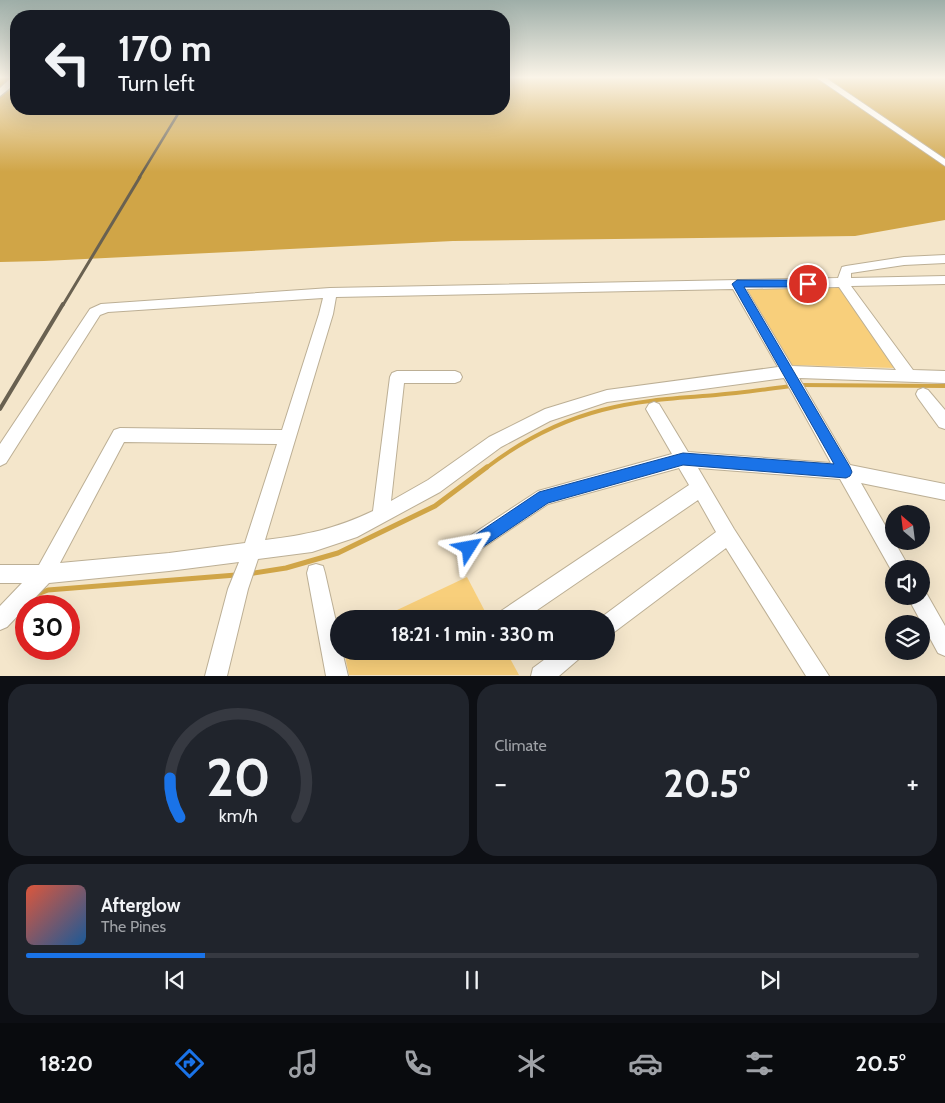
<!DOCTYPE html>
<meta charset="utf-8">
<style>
body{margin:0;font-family:Cabin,sans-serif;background:#20242c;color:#f1f3f6;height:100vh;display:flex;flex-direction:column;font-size:19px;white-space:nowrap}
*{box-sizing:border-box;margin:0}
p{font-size:16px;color:#9ea1a6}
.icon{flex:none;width:28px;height:28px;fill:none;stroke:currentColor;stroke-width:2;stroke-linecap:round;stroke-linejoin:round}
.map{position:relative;height:676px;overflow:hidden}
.details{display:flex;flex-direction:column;gap:8px;padding:8px;background:#0d0f14;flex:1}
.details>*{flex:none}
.guide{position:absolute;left:10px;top:10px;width:500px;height:105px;border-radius:20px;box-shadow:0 5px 20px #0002;background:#171b24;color:#f1f3f6;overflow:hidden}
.needle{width:32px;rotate:332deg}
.controls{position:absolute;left:885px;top:505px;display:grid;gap:10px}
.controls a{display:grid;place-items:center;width:45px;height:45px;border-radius:50%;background:#171b24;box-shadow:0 5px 20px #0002;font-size:25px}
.speed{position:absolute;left:15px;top:595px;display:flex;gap:10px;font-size:25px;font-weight:700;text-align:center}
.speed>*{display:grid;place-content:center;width:65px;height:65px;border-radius:50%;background:#171b24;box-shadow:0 5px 20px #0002;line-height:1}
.speed .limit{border:8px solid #d22;background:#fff;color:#111}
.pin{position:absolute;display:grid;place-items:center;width:42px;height:42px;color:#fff;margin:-21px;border:2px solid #fff;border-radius:50%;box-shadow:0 1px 5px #0007}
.me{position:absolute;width:55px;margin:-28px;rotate:56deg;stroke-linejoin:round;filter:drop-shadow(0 0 4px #0008)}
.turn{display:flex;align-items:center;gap:18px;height:105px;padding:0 25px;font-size:22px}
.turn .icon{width:65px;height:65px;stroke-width:2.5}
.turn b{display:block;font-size:35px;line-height:42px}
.big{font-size:38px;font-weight:700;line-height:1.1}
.details .tile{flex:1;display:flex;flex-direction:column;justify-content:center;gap:8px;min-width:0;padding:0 18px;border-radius:20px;background:#20242c}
.details .dial{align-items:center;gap:0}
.dial svg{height:130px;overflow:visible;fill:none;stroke:#363941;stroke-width:7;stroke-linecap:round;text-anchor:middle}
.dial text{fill:#f1f3f6;stroke:none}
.song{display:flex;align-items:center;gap:15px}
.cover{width:60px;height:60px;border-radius:8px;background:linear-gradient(135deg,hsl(10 70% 55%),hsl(210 70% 35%))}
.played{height:5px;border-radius:2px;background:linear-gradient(90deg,#1a73e8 20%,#363941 20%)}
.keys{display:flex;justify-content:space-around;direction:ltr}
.heat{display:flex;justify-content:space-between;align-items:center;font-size:28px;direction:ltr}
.details .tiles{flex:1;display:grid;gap:8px;grid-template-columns:1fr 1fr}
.tile:last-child{grid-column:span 2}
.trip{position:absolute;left:330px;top:610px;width:285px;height:50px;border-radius:25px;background:#171b24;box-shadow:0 5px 20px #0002;font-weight:700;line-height:50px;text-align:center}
.tabs{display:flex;height:80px;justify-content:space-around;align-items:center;background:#090b0e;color:#9ea1a6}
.tabs .icon{width:35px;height:35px}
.tabs .current{color:#1a73e8}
.tabs b{font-size:22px;color:#f1f3f6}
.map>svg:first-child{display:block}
.green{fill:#f8cf7b}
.water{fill:#d0a547}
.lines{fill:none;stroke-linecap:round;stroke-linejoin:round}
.stream-far1{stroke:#d0a547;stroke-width:4}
.stream{stroke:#d0a547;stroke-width:5}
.minor-casing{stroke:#bcaf95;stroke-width:2}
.major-casing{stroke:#bcaf95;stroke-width:3}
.minor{fill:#fff;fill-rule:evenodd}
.major{fill:#fff;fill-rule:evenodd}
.rail-far2{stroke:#696151;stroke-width:2.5}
.rail-far1{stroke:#696151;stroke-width:3}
.rail{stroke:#696151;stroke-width:4}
.route{fill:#1a73e8;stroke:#114b97}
</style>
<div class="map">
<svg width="945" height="676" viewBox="0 0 945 676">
<rect width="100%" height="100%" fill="#f4e6cb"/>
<!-- green -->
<g class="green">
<path d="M841 288 896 368 791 365 747 289Z"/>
<path d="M467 577 489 619H378Z"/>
<path d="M344 651H506L519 675H349Z"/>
</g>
<!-- water -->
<path class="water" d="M0 78H16V109H504V78H945V220L855 236 453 241 44 261 0 262Z"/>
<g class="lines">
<!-- stream-far1 -->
<g class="stream-far1">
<path d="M799 385 945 386"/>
<path d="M486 468C520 442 560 421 602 410 639 400 678 398 716 395 741 393 767 389 792 386"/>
</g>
<!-- stream -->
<g class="stream">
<path d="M248 574 286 568 338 553 435 506 487 467"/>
<path d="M35 595 48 590 236 575"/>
</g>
<!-- minor casing -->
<g class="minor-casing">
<g id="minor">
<path d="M817 78H826L945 159V166Z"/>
<path d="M945 255V263L904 265 851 273V278L945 276V284L851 286 913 370 945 371V383L799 378 850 465 945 484V500L861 483 910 569H894V575L840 479 698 468 734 529 829 676H806L726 548 613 633 606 636V619H599L716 532 698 500 524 619H498L501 611 689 485 679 468 548 504 469 557 462 555 460 548 462 541 538 491 672 454 646 409 649 404 654 402 659 404 688 452 831 463 784 378 607 402 550 421 501 447 440 492 357 537 312 552 258 559 248 589 227 676H205L228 589 239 562 169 571 49 583 7 627 0 630V606L22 583H0V565H39L114 430 120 428 282 430 319 314 323 298 108 312 100 315 6 463 0 466V444L90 309 101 304 330 288 838 278 842 267 846 266 904 257ZM838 287H839L896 370 792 366 746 289ZM733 289 778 367 607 390 545 409 489 437 428 480 391 501 404 383H455L460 381 462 377 460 373 455 371H397L392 373 390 377 373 511C335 529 306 535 265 540L333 314 336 297ZM124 442 277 444 245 543 169 553 60 563Z"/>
<path d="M923 388 928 390 945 410V429L939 427 918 398 916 394 918 390Z"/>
<path d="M316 564 323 566 325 573 339 635V651H342L348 676H326L307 573 309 566Z"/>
<path d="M921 588 924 589 945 626V656L938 653 907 596H921Z"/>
<path d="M556 651H583L580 658 559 676H531L533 668Z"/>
</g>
</g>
<!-- major casing -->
<g class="major-casing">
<path id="major" d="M11 78H16V83L0 96V88Z"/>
</g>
<!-- minor -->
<use href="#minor" class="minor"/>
<!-- major -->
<use href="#major" class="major"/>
<!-- rail-far2 -->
<path class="rail-far2" d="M139 178 181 109"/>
<!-- rail-far1 -->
<path class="rail-far1" d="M63 305 140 177"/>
<!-- rail -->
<path class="rail" d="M0 409 63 304"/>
</g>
<!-- sky -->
<linearGradient id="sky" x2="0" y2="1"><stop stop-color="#9eaea8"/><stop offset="0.45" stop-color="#faf4e8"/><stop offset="1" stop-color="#faf4e8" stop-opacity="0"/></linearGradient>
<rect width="945" height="172" fill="url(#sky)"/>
<!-- route -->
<path class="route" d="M737 280H808L813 284 808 287H744L850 467 852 472 850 476 846 478 683 465 548 503 474 553 469 556 463 553 461 548 463 543 539 492 683 453 834 464 732 284Z"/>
</svg>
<div class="controls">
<a><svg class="needle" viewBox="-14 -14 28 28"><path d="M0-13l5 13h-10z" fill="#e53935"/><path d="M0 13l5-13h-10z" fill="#9ea1a6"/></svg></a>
<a><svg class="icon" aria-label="sound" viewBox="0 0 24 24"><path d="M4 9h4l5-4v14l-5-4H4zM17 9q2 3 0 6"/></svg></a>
<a><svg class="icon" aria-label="layers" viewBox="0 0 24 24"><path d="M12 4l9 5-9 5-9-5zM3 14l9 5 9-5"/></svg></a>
</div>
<div class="speed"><div class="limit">30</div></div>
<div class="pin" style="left:808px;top:284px;background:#d93025"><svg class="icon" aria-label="arrive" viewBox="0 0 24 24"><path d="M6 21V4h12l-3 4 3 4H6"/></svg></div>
<svg class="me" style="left:469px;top:548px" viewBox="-20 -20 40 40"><path d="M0-17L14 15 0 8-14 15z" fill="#1a73e8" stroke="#fff" stroke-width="4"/></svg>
<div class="trip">18:21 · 1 min · 330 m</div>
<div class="guide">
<div class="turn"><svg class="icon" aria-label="left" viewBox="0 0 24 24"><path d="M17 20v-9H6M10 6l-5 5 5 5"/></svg><div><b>170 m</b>Turn left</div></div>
</div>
</div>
<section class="details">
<div class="tiles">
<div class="tile dial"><svg viewBox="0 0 100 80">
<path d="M14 69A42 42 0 1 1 86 69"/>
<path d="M14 69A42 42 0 0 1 8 45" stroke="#1a73e8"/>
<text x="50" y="56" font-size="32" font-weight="700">20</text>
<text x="50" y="72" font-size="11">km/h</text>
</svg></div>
<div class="tile"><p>Climate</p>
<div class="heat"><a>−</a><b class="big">20.5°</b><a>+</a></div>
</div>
<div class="tile">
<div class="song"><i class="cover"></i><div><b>Afterglow</b><p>The Pines</p></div></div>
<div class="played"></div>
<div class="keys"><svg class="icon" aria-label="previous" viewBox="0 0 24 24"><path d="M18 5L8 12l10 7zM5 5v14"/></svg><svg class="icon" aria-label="pause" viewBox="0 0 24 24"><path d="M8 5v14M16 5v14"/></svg><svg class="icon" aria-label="next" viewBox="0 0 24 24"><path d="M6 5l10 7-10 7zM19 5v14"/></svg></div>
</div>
</div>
</section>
<nav class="tabs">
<b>18:20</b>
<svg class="icon current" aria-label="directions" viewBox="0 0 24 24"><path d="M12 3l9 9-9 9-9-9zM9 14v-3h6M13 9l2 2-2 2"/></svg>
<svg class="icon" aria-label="music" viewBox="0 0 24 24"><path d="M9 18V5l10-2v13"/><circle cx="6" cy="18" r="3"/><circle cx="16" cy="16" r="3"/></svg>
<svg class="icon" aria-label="phone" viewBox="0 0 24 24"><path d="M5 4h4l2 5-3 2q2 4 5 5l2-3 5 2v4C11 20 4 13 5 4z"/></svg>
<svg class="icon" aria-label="climate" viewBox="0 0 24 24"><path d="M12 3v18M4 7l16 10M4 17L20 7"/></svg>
<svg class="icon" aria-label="car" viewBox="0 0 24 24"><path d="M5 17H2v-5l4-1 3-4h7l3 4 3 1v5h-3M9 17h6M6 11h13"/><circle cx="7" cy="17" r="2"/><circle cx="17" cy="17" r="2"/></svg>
<svg class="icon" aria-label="filters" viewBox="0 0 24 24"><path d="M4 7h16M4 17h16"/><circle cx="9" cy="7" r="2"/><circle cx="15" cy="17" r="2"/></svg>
<b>20.5°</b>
</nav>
